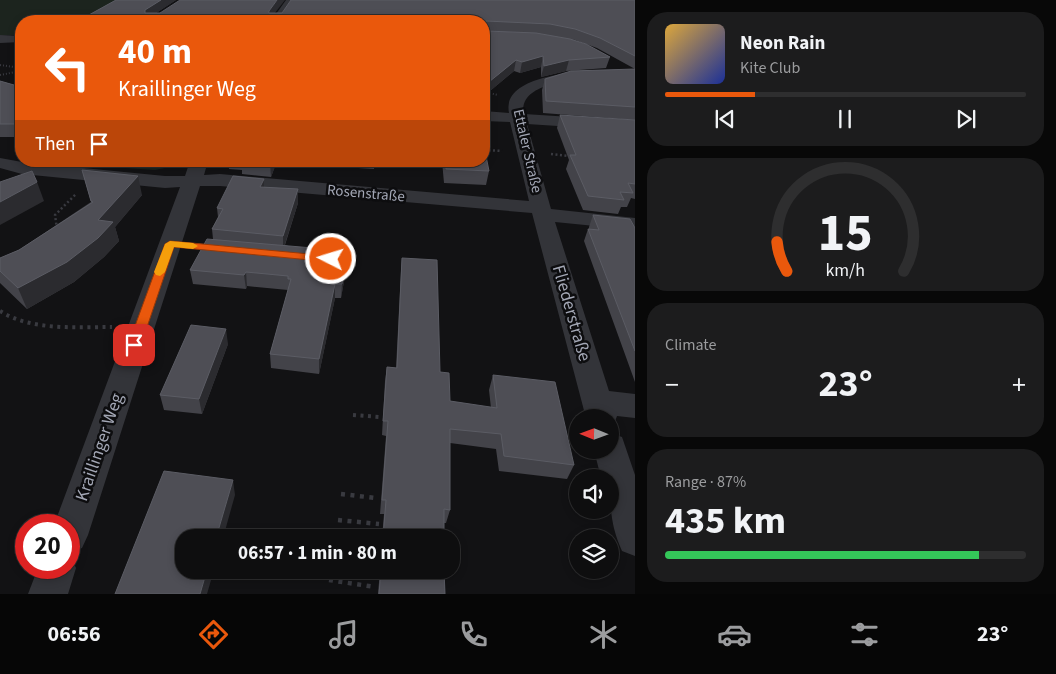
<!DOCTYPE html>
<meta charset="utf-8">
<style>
body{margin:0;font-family:"Source Sans 3",sans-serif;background:#1c1c1d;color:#f1f3f6;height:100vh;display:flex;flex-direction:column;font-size:19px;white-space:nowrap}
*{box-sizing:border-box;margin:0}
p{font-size:16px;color:#9b9c9e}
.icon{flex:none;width:28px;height:28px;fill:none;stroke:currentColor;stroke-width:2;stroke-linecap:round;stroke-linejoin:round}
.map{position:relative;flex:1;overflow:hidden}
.side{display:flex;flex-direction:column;gap:12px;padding:12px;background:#080808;width:421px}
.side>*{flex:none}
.guide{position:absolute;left:15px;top:15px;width:475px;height:152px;border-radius:20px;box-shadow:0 2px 8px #0003,0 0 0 1px #2e2e2f;background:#ea580c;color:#fff;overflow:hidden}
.needle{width:32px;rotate:271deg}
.controls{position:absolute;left:569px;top:409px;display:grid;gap:10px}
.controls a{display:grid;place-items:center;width:50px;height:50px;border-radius:50%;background:#0e0e0f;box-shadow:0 2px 8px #0003,0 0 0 1px #2e2e2f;font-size:25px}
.speed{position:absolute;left:15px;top:514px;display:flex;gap:10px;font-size:25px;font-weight:700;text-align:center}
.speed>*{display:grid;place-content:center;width:65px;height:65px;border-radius:50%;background:#0e0e0f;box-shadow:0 2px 8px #0003,0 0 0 1px #2e2e2f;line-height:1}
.speed .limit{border:8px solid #d22;background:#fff;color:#111}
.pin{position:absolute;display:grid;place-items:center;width:42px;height:42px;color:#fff;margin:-21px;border-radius:10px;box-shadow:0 2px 8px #0006}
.me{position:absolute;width:55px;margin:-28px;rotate:275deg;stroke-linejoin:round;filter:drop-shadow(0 0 4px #0008)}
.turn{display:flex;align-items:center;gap:18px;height:105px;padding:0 20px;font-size:22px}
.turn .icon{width:65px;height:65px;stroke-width:2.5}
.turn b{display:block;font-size:35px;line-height:42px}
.then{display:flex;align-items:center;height:48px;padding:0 20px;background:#0003;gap:10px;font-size:19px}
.big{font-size:38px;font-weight:700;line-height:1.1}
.side .tile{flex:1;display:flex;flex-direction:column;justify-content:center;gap:8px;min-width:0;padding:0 18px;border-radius:20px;background:#1c1c1d}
.side .dial{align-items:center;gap:0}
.dial svg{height:130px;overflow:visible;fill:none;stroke:#2e2e2f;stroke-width:7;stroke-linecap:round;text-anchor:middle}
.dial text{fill:#f1f3f6;stroke:none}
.song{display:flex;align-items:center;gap:15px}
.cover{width:60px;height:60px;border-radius:8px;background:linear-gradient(135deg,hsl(40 70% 55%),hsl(230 70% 35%))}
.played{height:5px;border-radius:2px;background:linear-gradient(90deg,#ea580c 25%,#2e2e2f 25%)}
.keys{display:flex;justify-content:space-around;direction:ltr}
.heat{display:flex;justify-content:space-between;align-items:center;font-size:28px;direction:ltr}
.charge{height:8px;border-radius:4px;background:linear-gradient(90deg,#34c759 87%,#2e2e2f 0)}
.trip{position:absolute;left:175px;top:529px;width:285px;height:50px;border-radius:20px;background:#0e0e0f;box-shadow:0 2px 8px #0003,0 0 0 1px #2e2e2f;font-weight:700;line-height:50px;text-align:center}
.tab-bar{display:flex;height:80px;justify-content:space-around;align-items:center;background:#060606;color:#9b9c9e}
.tab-bar .icon{width:35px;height:35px}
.tab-bar .on{color:#ea580c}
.tab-bar b{font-size:22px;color:#f1f3f6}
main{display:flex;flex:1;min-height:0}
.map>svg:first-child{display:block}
.green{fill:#1c241e}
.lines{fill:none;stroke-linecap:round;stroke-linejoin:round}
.path-far3{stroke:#393a40;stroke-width:2;stroke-dasharray:1 2;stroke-linecap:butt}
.path-far2{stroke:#393a40;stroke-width:2.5;stroke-dasharray:2 2.5;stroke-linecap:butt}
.path-far1{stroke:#393a40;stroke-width:4;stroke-dasharray:3 4.5;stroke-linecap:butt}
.path{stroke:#393a40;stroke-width:4.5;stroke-dasharray:4 5.5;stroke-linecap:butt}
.lane{fill:#333439;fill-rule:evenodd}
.street{fill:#333439;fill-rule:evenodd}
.wall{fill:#434349}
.shaded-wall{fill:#2b2b2f}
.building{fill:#4e4e55;stroke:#5b5c64}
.route{fill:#ea580c;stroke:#983908}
.slow{fill:#f59e0b}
.labels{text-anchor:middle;stroke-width:5;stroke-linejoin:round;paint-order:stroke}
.far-street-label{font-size:15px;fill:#a3a7b5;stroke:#0d0d0f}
.street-label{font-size:18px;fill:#a3a7b5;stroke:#0d0d0f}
</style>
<main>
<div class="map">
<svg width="635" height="594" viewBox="0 0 635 594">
<rect width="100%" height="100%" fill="#121214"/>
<!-- green -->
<g class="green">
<path d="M0 0H131L92 21H21V35H0Z"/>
<path d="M129 161H172L170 167 155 170 125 168Z"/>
</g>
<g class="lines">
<!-- path-far3 -->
<g class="path-far3">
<path d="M0 65 21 68"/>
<path d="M0 75 21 71"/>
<path d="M484 92 498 95"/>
</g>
<!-- path-far2 -->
<g class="path-far2">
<path d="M484 150 502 151"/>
<path d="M551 154 569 156"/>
<path d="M57 229 55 215 76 194"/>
</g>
<!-- path-far1 -->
<g class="path-far1">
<path d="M0 311C31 331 76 327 112 327"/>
<path d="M353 415 380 417"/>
</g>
<!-- path -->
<g class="path">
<path d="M341 494 376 498"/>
<path d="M338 520 379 524"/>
<path d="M329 580 375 587"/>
</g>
<!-- lane -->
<path class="lane" d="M170 241 220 245 226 248 220 251 166 246 164 244 166 242Z"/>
<!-- street -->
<g class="street">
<path d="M286 0H296L281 21H271Z"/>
<path d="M0 35 21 36V42L0 43Z"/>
<path d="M587 70H635V78C611 78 515 74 524 114L635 121V131L527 124 551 209 635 218V230L555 222 609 391 635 394V418L617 416 613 427 610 428V418H586L532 213 220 186H200L88 535 82 548 69 553V525H54L180 187 165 188 22 174 0 168V158L22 162 165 176H185L190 161H208L204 175 220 174 529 201 510 122 484 121V111L509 113C502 78 565 74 587 70Z"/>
<path d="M610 433 622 437 635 475V556L622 551C610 524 610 505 610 478H601L594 450H610Z"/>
<path d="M69 553 76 568 68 594H28L38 568H69Z"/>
</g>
</g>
<!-- wall -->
<g class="wall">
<path d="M116 0H176L156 13H275L635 0V120L543 113 542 90 545 79 635 69 597 48 572 39 610 57 606 68 566 71 541 77V67L520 73 514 71 484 96V21H78Z"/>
<path d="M0 81 21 87V137H0Z"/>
<path d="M560 115 635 120V199L631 198 627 207H621L618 214 583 210 566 169 569 160 557 128Z"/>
<path d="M228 161H277L271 177 242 174V170L229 169Z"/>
<path d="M342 161H375L374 169 342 167Z"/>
<path d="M442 161H484L489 171 486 185 444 183Z"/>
<path d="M82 170 142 195 115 227 119 241 104 257 74 282 27 309 0 283V258L19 250 91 202Z"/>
<path d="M264 187 298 189V203L285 245 347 264 341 298H335L319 374 271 368 270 354 288 290 247 286 246 289 193 284 190 270 213 239 212 229 218 217 217 208Z"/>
<path d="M593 215 635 228V382L584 241 588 229H589V227Z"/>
<path d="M402 258 450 401 491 408 489 390 493 375 574 465 567 479 499 471 496 449 450 443V510L446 523H444V538H382L384 514H380L386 436 382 435 385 381 387 367 396 368 401 271Z"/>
<path d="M228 344 202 414 164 410 160 395Z"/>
<path d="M380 570H444L445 594H378Z"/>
</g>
<!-- shaded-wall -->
<g class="shaded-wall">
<path d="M161 0H176L147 19 145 13V10Z"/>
<path d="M277 0H285L271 18 269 11Z"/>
<path d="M240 16V21H234Z"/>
<path d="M543 56 541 67 520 73 522 62Z"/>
<path d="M516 60 514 71 484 96V86Z"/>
<path d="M569 60 566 71 541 77 544 66Z"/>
<path d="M271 161H277L271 177 270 163Z"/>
<path d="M138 176 142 195 115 227 119 241 104 257 74 282 27 309 18 288Z"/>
<path d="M264 179V192L260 187Z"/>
<path d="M37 182 44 201 0 225V202Z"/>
<path d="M298 189V203L283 250V236Z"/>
<path d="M348 251 347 264 341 298 342 284Z"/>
<path d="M246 272 247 286 246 289 244 275Z"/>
<path d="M335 284V298L319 374V359Z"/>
<path d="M226 329 228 344 202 414 199 399Z"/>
<path d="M233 480 235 495 223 538H216Z"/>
<path d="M207 570H214L207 594H200Z"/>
</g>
<!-- building -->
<g class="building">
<path d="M116 0H161L145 10V13H160L180 0H277L269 11V13H282L291 0H635V56L600 38 575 29 550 24 486 21 484 29 486 31 536 33 570 39 586 44 610 57 569 60 544 66 543 56 522 62 516 60 484 86V21H292L293 20 240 16 234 21H78Z"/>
<path d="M635 69V107L546 101 545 79 571 71Z"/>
<path d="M0 81 21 87V124H0Z"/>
<path d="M560 115 635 120V184L628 183 633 193 620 192 624 200 588 196 570 155H576Z"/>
<path d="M484 146 489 171 446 169V161H484Z"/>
<path d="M253 161H271L270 163Z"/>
<path d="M82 170 138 176 98 220 113 222 98 238 67 262 18 288 0 271V258L19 250 93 202 91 201Z"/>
<path d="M32 171 37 182 0 202V182Z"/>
<path d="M233 176 264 179 260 187 298 189 283 236 212 229 223 209 217 208Z"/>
<path d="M593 215 630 219 635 228V351L588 229 599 230Z"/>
<path d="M207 239 348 251 342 284H335L319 359 270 354 291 279H288V276L246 272 244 275 190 270Z"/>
<path d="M402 258 437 260 440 372 449 373 450 401 497 408 493 375 555 382 574 465 504 456 501 434 450 429V510L444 509V538H383L386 500H382L388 421H383L387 367 397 368Z"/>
<path d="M191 325 226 329 199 399 160 395Z"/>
<path d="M164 471 233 480 216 538H184V570H207L200 594H115Z"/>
<path d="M381 570H444L445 594H379Z"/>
</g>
<!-- route -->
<path class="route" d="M170 241 331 256 336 259 331 262 174 247 141 345 139 348H130L128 345 165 244Z"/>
<!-- slow -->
<path class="slow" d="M170 241 193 243 198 246 193 249 174 247 165 272 160 276 156 275 154 272 165 244Z"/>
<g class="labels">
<!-- far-street labels -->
<g class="far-street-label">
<text transform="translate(528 151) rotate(77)" y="5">Ettaler Straße</text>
<text transform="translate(366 193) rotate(5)" y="5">Rosenstraße</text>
</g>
<!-- street labels -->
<g class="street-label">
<text transform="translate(572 313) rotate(74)" y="6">Fliederstraße</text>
<text transform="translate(99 447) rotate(-71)" y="6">Kraillinger Weg</text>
</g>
</g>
</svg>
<div class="controls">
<a><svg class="needle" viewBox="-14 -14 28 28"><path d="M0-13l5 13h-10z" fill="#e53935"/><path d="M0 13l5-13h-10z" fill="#9b9c9e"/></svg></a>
<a><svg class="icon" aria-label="sound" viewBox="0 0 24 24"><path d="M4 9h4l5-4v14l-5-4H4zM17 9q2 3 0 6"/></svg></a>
<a><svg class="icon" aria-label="layers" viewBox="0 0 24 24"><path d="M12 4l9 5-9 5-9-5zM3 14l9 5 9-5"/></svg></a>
</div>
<div class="speed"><div class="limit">20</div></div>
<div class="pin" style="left:134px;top:345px;background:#d93025"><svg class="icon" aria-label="arrive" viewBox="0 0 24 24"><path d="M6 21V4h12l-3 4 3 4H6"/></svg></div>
<svg class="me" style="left:331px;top:259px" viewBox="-20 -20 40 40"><circle r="17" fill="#ea580c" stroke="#fff" stroke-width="3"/><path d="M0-11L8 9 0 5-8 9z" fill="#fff"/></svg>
<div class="trip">06:57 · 1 min · 80 m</div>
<div class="guide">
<div class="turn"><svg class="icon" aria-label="left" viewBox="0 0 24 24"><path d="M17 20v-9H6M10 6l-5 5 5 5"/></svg><div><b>40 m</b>Kraillinger Weg</div></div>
<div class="then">Then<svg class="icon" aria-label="arrive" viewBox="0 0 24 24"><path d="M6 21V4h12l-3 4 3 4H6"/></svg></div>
</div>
</div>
<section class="side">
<div class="tile">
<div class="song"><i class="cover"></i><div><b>Neon Rain</b><p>Kite Club</p></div></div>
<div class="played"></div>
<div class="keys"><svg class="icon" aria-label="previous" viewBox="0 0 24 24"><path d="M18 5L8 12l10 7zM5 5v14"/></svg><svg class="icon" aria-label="pause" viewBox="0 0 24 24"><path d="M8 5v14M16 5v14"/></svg><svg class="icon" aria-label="next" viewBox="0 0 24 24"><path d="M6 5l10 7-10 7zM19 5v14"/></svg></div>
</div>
<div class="tile dial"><svg viewBox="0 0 100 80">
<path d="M14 69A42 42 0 1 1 86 69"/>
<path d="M14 69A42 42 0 0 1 8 51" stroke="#ea580c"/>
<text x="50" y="56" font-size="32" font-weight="700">15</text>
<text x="50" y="72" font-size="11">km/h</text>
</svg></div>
<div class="tile"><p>Climate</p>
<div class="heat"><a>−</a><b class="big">23°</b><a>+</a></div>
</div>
<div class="tile"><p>Range · 87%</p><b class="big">435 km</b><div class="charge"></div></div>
</section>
</main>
<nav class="tab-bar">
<b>06:56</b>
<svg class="icon on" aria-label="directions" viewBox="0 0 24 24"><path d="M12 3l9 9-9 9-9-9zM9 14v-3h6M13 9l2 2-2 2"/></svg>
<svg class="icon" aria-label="music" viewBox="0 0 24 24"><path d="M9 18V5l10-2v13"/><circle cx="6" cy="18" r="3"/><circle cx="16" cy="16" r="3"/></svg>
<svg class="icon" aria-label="phone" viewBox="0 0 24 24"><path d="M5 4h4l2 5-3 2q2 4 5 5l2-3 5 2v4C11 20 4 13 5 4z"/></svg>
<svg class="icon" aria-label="climate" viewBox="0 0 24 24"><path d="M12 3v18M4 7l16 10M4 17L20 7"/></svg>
<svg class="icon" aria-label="car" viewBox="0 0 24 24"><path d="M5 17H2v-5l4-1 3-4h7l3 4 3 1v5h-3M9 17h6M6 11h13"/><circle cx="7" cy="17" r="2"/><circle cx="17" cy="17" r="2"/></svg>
<svg class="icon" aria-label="filters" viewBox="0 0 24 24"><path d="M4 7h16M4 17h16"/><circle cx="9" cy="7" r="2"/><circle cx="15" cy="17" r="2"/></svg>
<b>23°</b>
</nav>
